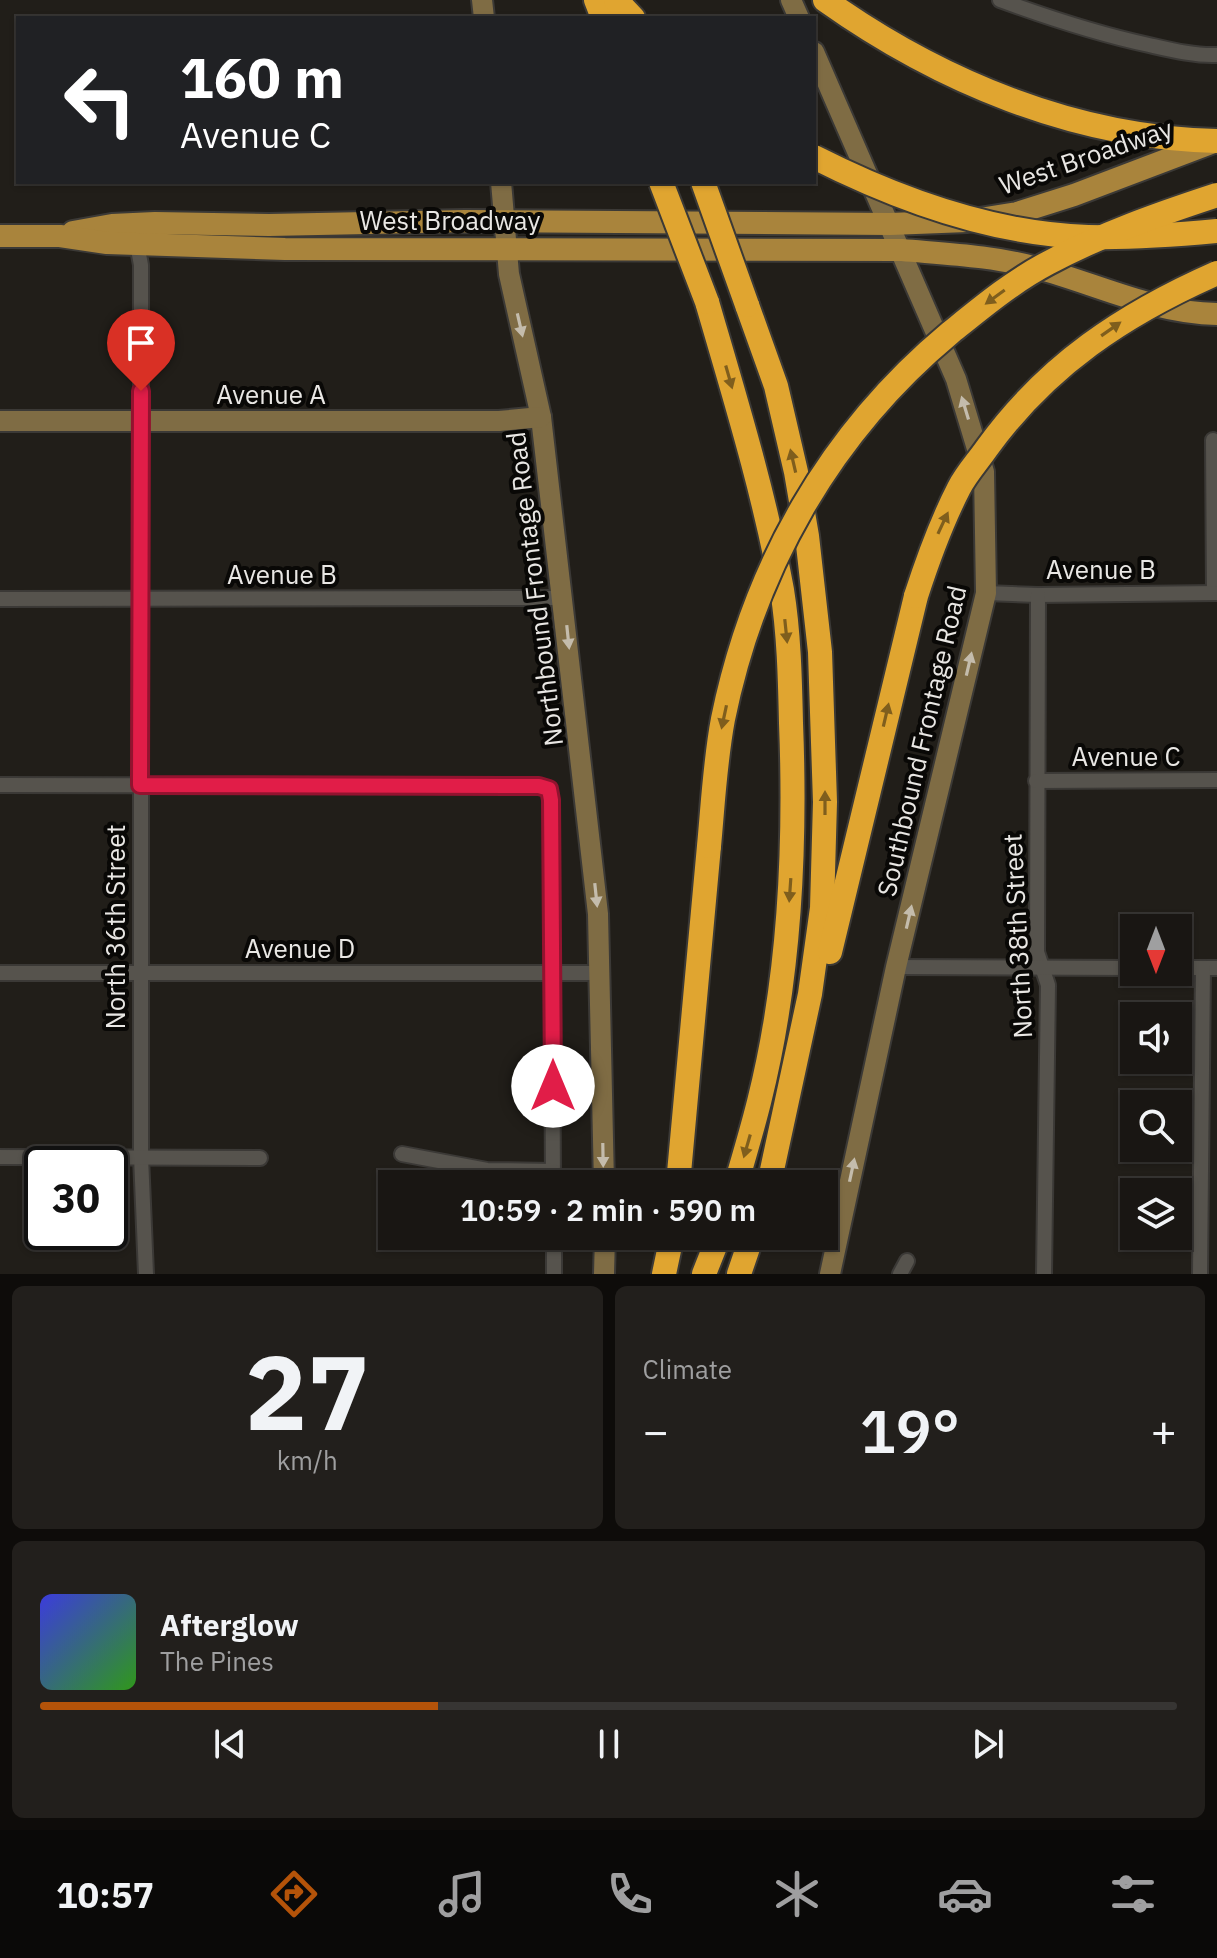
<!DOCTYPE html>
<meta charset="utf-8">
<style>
body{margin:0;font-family:"IBM Plex Sans",sans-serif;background:#221f1c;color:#f1f3f6;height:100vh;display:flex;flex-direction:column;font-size:30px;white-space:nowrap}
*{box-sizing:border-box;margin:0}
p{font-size:26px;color:#9f9fa0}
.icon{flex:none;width:44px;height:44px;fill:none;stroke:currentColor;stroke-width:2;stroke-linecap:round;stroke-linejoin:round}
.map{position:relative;height:1274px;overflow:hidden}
.details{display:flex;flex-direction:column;gap:12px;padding:12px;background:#0e0c0a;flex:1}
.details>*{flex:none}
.hud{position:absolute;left:16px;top:16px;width:800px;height:168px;border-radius:0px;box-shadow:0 2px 6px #0004,0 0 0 2px #373533;background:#202124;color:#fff;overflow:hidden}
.needle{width:52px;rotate:180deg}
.controls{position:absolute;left:1120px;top:914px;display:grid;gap:16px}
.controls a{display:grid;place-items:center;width:72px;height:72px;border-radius:0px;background:#191613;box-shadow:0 2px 6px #0004,0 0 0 2px #373533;font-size:40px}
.speed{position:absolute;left:24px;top:1146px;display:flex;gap:16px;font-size:40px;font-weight:700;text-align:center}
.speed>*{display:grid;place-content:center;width:104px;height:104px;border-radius:50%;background:#191613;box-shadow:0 2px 6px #0004,0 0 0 2px #373533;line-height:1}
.speed .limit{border:4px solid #111;border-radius:12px;background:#fff;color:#111}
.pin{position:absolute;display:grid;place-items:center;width:68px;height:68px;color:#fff;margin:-82px -34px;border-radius:50% 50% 50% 0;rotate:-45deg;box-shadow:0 0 8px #0007}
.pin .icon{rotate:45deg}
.me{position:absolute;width:88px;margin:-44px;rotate:0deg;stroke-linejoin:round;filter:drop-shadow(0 0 6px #0008)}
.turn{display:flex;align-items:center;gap:28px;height:168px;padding:0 32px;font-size:36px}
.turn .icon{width:104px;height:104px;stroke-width:2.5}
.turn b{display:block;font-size:56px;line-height:68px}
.big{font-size:60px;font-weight:600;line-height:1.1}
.details .card{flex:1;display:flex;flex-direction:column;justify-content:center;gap:12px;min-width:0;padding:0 28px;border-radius:12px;background:#221f1c}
.details .dial{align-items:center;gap:0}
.dial b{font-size:104px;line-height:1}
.song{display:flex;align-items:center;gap:24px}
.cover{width:96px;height:96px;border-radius:12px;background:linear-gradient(135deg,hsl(240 70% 55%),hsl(110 70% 35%))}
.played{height:8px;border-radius:4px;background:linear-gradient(90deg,#b45309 35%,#373533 35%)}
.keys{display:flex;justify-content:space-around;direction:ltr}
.heat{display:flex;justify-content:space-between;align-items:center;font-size:44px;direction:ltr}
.details .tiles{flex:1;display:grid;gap:12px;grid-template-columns:1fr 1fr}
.card:last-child{grid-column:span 2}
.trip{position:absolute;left:378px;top:1170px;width:460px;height:80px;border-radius:0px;background:#191613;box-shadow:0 2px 6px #0004,0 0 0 2px #373533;font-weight:600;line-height:80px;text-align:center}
.tab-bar{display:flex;height:128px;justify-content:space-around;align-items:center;background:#0a0908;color:#9f9fa0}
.tab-bar .icon{width:56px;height:56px}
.tab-bar .on{color:#b45309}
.tab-bar b{font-size:36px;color:#f1f3f6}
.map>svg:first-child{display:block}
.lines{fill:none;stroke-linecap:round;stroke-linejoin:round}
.street-casing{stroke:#3b3936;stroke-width:18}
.secondary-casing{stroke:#3b3936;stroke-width:24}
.primary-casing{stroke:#3b3936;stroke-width:26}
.highway-casing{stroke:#3b3936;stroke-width:28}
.street{stroke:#56534d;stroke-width:14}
.secondary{stroke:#7f6c44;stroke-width:20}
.primary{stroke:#a9843c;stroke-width:22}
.highway{stroke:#e0a530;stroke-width:24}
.highway-bridge-casing{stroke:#3b3936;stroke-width:28;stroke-linecap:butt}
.highway-bridge{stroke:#e0a530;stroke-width:24}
.oneway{fill:#7f5e1d}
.oneway2{fill:#c4bcac}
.route-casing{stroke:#92132f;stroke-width:20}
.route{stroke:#e11d48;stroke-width:14}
.labels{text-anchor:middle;stroke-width:8;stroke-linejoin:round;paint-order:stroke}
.street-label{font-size:26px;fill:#e9e7e4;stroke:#090806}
</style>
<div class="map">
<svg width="1217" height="1274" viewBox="0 0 1217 1274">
<rect width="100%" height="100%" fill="#211e19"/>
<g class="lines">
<!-- street casing -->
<g class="street-casing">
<g id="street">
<path d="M1000 0C1049 18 1098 34 1149 45 1171 50 1195 56 1217 55"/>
<path d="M137 244 141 265V1157L146 1274"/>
<path d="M1213 440 1214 593"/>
<path d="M986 593 1038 595 1217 593"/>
<path d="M1038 595 1037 952 1048 985 1044 1274"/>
<path d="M0 599 563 598"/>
<path d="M1036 781 1217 780"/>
<path d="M0 785 539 786 549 789 551 800 553 1184"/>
<path d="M896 967 1134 968"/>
<path d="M1178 968H1217"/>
<path d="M0 973H600"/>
<path d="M402 1154 487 1170 553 1171"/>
<path d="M0 1157 260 1158"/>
<path d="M554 1236V1274"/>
<path d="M900 1274 907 1261"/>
<path d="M1200 1274 1203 968"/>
</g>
</g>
<!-- secondary casing -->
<g class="secondary-casing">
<g id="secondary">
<path d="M482 0 484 18"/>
<path d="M791 0 799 18"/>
<path d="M814 52 956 379 984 472 986 593 896 967 830 1274"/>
<path d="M501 182 509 274 541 417 598 914 604 1184"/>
<path d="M0 421H499L541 417"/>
<path d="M604 1274 605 1236"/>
</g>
</g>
<!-- primary casing -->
<g class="primary-casing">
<g id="primary">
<path d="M73 232 112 225 155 223 269 225 465 221 890 224 967 221 1017 213 1074 195 1216 141"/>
<path d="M0 236H60L107 243 285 249 902 250C947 254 994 256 1037 268 1097 284 1154 313 1217 314"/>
</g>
</g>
<!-- highway casing -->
<g class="highway-casing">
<g id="highway">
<path d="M596 0 603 18"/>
<path d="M616 0 633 18"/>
<path d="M825 0C939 81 1075 138 1217 141"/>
<path d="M707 302C735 398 764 492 782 590 789 633 790 679 791 723 796 849 790 979 759 1102 752 1130 744 1157 736 1184"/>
<path d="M747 305 776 386 796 472 807 536 820 652 825 802 822 908 810 994 769 1184"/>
<path d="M830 952 916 596"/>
<path d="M678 1184 709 846"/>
<path d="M664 1274 672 1236"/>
<path d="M704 1274 719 1236"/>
<path d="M739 1274 752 1236"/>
</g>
</g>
<!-- street -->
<use href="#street" class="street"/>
<!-- secondary -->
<use href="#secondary" class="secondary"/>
<!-- primary -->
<use href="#primary" class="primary"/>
<!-- highway -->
<use href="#highway" class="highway"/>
<!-- highway-bridge casing -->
<g class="highway-bridge-casing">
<g id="highway-bridge">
<path d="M814 157C899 200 992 234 1088 237 1132 238 1174 235 1217 231"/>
<path d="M661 182 707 302"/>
<path d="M703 182 747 305"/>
<path d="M916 596C928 559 941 523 959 488 966 474 978 461 987 448 1047 365 1124 314 1217 273"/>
<path d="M709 846C713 804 715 761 723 719 754 567 830 433 950 333 981 308 1012 282 1048 263 1102 234 1159 214 1217 195"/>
</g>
</g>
<!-- highway-bridge -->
<use href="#highway-bridge" class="highway-bridge"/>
</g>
<!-- one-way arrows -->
<defs><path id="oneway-solid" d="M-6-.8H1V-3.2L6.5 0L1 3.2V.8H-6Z" transform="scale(2)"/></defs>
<g class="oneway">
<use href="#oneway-solid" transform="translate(995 297) rotate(144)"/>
<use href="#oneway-solid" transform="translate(1111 329) rotate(-35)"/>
<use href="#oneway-solid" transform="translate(729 377) rotate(74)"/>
<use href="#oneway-solid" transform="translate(793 461) rotate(-103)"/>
<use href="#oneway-solid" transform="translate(943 523) rotate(-65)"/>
<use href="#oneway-solid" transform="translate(786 631) rotate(84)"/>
<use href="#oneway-solid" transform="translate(886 715) rotate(-77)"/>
<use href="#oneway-solid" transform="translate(724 717) rotate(102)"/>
<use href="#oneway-solid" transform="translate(825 803) rotate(-90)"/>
<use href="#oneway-solid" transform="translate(790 890) rotate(94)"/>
<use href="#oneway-solid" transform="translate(747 1146) rotate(106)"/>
</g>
<g class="oneway2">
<use href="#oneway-solid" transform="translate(520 325) rotate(77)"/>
<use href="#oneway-solid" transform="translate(965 408) rotate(-107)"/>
<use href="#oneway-solid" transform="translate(568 637) rotate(84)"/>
<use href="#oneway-solid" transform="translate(969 664) rotate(-77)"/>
<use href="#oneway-solid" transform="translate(596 895) rotate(84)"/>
<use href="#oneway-solid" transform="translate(909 917) rotate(-77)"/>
<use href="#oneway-solid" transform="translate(603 1155) rotate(89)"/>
<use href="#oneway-solid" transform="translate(852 1170) rotate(-78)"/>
</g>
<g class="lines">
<!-- route casing -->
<g class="route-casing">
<path id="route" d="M141 391 140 785 539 786 549 789 551 800 553 1086"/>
</g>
<!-- route -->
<use href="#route" class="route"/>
</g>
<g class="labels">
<!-- street labels -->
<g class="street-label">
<text transform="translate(1086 157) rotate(-19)" y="9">West Broadway</text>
<text x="450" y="230">West Broadway</text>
<text x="271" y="404">Avenue A</text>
<text x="1101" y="579">Avenue B</text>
<text x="282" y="584">Avenue B</text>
<text transform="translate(535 589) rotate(-97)" y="9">Northbound Frontage Road</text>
<text transform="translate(922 741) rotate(-77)" y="9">Southbound Frontage Road</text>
<text x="1126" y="766">Avenue C</text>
<text transform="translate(116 927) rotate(-90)" y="9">North 36th Street</text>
<text transform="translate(1018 936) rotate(-93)" y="9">North 38th Street</text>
<text x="300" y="958">Avenue D</text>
</g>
</g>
</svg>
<div class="controls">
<a><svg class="needle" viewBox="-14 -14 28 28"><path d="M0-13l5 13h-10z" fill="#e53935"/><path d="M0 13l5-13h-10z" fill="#9f9fa0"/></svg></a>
<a><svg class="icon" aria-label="sound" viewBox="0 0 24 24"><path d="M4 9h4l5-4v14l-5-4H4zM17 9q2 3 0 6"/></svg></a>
<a><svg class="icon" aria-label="search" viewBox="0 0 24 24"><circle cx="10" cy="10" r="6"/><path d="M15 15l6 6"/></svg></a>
<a><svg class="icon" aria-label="layers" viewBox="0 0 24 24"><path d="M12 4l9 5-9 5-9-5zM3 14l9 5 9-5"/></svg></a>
</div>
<div class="speed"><div class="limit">30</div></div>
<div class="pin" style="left:141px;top:391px;background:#d93025"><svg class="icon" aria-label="arrive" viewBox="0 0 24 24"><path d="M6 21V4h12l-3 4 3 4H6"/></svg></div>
<svg class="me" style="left:553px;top:1086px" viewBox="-20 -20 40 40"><circle r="19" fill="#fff"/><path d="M0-13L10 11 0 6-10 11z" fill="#e11d48"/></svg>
<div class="trip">10:59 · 2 min · 590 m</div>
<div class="hud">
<div class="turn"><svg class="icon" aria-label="left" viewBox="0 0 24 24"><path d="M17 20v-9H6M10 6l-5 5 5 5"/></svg><div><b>160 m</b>Avenue C</div></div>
</div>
</div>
<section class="details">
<div class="tiles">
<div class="card dial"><b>27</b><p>km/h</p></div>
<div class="card"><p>Climate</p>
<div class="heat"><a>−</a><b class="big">19°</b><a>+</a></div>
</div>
<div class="card">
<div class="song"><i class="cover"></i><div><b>Afterglow</b><p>The Pines</p></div></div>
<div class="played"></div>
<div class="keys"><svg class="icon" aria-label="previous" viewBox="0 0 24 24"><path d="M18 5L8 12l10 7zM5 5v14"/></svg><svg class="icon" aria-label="pause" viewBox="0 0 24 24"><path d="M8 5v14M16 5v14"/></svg><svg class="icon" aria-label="next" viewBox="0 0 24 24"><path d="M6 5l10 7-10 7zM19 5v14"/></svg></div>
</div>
</div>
</section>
<nav class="tab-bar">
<b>10:57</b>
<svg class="icon on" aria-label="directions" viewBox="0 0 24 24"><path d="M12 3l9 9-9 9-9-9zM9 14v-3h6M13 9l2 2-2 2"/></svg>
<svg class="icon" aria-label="music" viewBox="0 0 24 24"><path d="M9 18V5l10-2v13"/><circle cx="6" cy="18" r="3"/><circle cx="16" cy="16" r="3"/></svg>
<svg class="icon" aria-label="phone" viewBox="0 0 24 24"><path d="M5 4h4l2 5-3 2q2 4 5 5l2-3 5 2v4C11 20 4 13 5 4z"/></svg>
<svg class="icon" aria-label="climate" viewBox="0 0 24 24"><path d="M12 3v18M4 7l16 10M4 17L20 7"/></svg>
<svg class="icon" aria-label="car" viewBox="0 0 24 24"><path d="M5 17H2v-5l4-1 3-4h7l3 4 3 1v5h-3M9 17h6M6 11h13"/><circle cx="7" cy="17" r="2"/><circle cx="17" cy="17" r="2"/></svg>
<svg class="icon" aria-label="filters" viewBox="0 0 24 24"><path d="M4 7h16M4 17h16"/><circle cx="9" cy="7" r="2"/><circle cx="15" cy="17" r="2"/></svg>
</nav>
